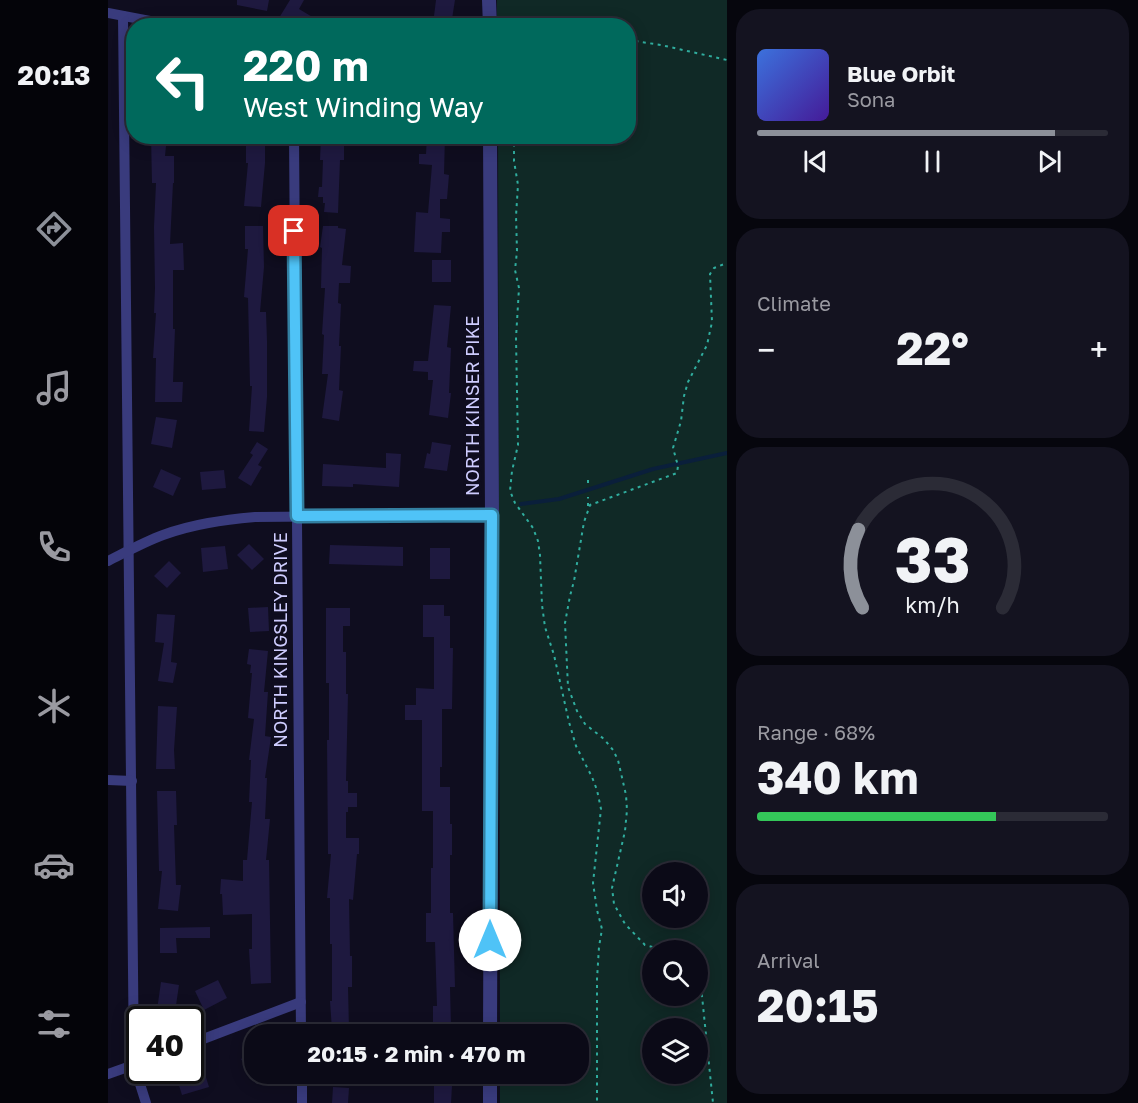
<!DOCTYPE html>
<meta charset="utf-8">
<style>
body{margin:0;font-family:"Golos Text",sans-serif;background:#141320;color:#f1f3f6;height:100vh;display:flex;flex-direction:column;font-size:22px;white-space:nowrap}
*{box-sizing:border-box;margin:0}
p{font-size:20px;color:#9a9aa1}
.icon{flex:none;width:33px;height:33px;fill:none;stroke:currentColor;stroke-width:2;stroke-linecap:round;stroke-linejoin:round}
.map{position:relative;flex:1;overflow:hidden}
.details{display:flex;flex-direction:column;gap:9px;padding:9px;background:#06060d;width:411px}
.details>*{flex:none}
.guide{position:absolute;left:18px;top:18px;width:510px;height:126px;border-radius:24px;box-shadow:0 3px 15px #0003,0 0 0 2px #2b2b36;background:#00695c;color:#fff;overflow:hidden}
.controls{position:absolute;left:534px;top:862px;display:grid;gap:12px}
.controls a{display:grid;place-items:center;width:66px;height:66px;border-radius:50%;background:#0b0a17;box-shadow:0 3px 15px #0003,0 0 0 2px #2b2b36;font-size:30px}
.speed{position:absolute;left:18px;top:1006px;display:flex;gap:12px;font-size:30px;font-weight:700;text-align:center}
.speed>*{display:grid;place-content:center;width:78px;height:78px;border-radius:50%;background:#0b0a17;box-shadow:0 3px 15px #0003,0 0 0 2px #2b2b36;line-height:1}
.speed .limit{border:3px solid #111;border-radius:9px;background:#fff;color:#111}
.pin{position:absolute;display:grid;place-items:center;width:51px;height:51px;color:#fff;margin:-26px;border-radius:12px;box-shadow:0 3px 9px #0006}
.me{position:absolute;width:66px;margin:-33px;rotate:0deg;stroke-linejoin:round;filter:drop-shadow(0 0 4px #0008)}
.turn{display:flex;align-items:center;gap:21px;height:126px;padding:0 18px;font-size:27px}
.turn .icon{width:78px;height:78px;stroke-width:2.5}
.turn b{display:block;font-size:42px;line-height:51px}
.big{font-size:45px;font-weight:700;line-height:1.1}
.details .tile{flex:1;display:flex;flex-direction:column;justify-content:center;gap:9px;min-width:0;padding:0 21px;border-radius:24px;background:#141320}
.details .dial{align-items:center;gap:0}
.dial svg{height:156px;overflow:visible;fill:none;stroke:#2b2b36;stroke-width:7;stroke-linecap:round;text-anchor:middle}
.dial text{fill:#f1f3f6;stroke:none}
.song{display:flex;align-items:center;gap:18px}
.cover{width:72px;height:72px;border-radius:9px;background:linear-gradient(135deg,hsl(220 70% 55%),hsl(260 70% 35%))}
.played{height:6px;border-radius:3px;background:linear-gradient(90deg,#8c9099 85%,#2b2b36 85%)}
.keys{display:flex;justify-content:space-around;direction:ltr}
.heat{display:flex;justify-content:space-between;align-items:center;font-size:33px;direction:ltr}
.charge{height:9px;border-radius:4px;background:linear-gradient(90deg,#34c759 68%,#2b2b36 0)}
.trip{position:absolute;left:136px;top:1024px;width:345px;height:60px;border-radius:24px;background:#0b0a17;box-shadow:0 3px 15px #0003,0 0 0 2px #2b2b36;font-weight:700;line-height:60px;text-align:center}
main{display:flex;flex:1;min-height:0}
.tab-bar{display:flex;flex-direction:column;width:108px;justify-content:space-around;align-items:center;background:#040409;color:#9a9aa1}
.tab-bar .icon{width:42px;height:42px}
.tab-bar .active{color:#8c9099}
.tab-bar b{font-size:27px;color:#f1f3f6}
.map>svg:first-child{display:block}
.green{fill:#102926;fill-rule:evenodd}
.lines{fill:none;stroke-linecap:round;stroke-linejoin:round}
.stream{stroke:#0a1f3b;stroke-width:4}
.building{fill:#1e193f}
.path{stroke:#30ad9e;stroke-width:2;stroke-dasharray:3 4.5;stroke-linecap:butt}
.minor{stroke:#393b7d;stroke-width:10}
.tertiary{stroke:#393b7d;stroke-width:14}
.route-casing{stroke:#337fa1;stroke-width:15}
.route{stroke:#4fc3f7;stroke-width:10}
.labels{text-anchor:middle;stroke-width:6;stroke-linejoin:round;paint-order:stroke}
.street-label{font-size:18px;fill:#ceccfe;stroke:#0f0d1f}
</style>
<main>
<nav class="tab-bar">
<b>20:13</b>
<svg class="icon active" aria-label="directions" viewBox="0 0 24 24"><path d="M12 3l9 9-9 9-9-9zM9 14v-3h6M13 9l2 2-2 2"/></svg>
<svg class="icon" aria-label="music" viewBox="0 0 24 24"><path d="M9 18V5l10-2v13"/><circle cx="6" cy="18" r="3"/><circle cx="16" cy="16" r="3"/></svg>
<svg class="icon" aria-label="phone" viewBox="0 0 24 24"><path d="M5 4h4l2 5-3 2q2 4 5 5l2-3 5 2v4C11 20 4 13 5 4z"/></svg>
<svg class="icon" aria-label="climate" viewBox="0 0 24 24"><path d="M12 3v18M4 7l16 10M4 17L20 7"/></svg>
<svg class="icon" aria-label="car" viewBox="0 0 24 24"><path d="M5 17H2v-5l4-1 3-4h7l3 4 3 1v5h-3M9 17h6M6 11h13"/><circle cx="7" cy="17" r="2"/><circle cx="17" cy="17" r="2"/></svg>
<svg class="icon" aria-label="filters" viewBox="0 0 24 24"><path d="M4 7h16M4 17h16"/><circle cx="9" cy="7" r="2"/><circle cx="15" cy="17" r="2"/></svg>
</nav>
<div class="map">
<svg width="619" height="1103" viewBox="0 0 619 1103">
<rect width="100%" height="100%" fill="#0f0d1f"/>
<!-- green -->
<path class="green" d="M389 0H619V1103H392V1074H471V1035H392L390 137 520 136V26L389 25ZM544 873H590V918H544ZM544 951H590V996H544ZM544 1029H590V1074H544Z"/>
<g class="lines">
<!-- stream -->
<path class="stream" d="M413 504 451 499 545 469 619 453"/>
</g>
<!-- building -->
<g class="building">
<path d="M129 0H161L159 11 129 5Z"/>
<path d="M182 0H196L191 9 206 18 202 26H182L171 18Z"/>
<path d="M328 0H347L344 19 326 16Z"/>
<path d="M43 136H59L57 156H66V183H65L62 244 75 243 76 270H65V329H67L65 382H75L74 402H47L48 358H45L48 313H46L47 288 46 227 48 183H44Z"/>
<path d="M138 136H157V163L153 207 136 206 140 163H138Z"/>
<path d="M213 136H231V144L236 145V160H232L230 213 216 212 217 203H215V197H210L211 187H214L215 160H212Z"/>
<path d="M319 136H337L336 174 341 175 339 199H332V218L342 219V232H334L333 253 306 252 308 212 320 213 324 165 311 164V154H318Z"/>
<path d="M137 226H155L156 267 152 312H158L159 341V397L156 432 141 431 144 386H142L140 298 136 297 140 249H137Z"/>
<path d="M215 226H230V228L238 229 234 265 243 266 242 283H231L230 303 233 304 231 346H233L231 390 235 391 231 421 214 418 220 374H214L216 335 214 334 217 288H213L214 248 212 247Z"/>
<rect x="324" y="260" width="19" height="22"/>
<path d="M326 305 343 306 339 347 343 348 341 393H343L340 418 321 415 325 380H320V372L305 371 306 361H320Z"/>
<path d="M48 417 69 420 64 448 43 444Z"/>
<path d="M149 442 160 449 150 465 154 467 143 486 130 478 145 455 142 453Z"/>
<path d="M324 442 343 445 339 471 316 468 319 453 322 454Z"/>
<path d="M278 453 293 454 291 487 245 484V487L214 486 215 464 278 468Z"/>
<path d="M53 469 73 478 65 496 45 487Z"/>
<path d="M116 470 118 488 94 490 92 472Z"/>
<path d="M141 544 156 559 144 570 129 555Z"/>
<path d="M222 545 295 547V566L221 564Z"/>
<path d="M117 546 120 569 95 572 93 548Z"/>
<rect x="322" y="548" width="20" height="31"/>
<path d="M61 561 73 573 59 588 46 576Z"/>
<path d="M315 605H336V616H342V648H345L344 709H334V767H332V787H342V824H344V855H342V913H345L347 987H342L343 1026 325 1027V1006H329L327 942H318V913H323V868H325V811H314V720H297V705H308V688L326 689V637H315Z"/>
<path d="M160 607 161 631 142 632 140 608Z"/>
<path d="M218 608H242V626H235V652H238V694H240L238 781H240V793H249V807H240V812H238V838H251V854H249L245 900 241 899 242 956H244V987H240L241 1029 224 1030 222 1001H224V944H222V898H219L223 854H220L219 740H221V683H218Z"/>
<path d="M49 614 67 615 63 662 69 663 65 683 50 681 56 643 47 642Z"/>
<path d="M141 649 160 651 156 692H160L157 736 163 737 157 778H159L157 819H162L158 860H161L163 983 143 984 141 949H144V914L115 915 114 894H112L113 879 135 881V860H139L144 802H141L143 760H141L146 719 140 718 144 673H142L143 665 139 664Z"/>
<path d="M50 706 69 707 66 750 67 769H48Z"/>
<path d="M49 791H68L69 825H66L68 885H73L70 911 50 909 54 871H51Z"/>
<path d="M102 927V938H68L69 953H52V928Z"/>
<path d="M110 980 119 998 96 1010 87 991Z"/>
<path d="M53 982 71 985 66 1019 48 1017Z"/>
<path d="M147 1050V1081L133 1059Z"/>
<path d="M95 1068 101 1087 74 1095 68 1076Z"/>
<path d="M326 1086H344L343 1103H326Z"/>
<path d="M225 1087 241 1088 240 1103H224Z"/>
</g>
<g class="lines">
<!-- path -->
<g class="path">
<path d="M520 40 553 45 619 60"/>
<path d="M406 136V161L410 185 408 216 409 251 407 270 411 288 408 338 410 445 404 471 402 491 407 503 425 528 430 541 432 555 434 605 437 627 446 655 461 722 468 746 484 777 489 790 493 809 485 883 489 910 494 929 491 947 489 979V1103"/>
<path d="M480 483V477"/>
<path d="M480 506V497"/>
<path d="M559 951 537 945 517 924 506 904 504 888 517 831 519 810 518 795 510 760 505 750 496 739 477 724 469 711 460 687 457 623 462 596 466 581 476 522 482 505 569 473 570 466 565 448 573 421 576 396 580 382 599 345 604 322 602 274 606 268 619 263"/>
<path d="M590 972 594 996 605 1103"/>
</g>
<!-- minor -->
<g class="minor">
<path d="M0 13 68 26"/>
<path d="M15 16 26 1065 38 1103"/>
<path d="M186 136 193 1035"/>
<path d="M0 561C18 552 36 542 55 535 85 524 115 520 147 517L384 515"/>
<path d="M0 780 24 781"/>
<path d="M82 1044 193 1002"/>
<path d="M0 1074 31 1063"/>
<path d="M194 1074V1103"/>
</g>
<!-- tertiary -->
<g class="tertiary">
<path d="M381 0 382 26"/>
<path d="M382 136 384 515 382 1035"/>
<path d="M382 1103V1074"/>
</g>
</g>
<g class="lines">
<!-- route casing -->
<g class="route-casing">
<path id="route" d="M186 231 189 516 384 515 382 940"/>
</g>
<!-- route -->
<use href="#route" class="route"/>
</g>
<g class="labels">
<!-- street labels -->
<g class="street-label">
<text transform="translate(365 406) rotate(-90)" y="6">NORTH KINSER PIKE</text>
<text transform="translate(173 640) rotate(-90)" y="6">NORTH KINGSLEY DRIVE</text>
</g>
</g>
</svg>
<div class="controls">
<a><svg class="icon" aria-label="sound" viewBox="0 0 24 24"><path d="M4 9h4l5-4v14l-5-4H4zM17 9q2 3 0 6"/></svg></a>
<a><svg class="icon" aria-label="search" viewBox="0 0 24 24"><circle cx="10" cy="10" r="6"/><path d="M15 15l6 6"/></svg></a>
<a><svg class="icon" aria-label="layers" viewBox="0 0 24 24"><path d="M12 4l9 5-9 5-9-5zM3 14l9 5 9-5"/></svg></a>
</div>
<div class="speed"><div class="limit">40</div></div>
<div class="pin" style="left:186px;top:231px;background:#d93025"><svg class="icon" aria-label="arrive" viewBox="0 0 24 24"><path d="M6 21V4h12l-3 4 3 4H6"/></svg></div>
<svg class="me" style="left:382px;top:940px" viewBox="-20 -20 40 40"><circle r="19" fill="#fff"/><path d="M0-13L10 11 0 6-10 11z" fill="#4fc3f7"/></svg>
<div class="trip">20:15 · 2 min · 470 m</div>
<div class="guide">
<div class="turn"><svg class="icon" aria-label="left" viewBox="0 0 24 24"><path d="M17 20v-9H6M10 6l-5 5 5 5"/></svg><div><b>220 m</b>West Winding Way</div></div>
</div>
</div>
<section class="details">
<div class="tile">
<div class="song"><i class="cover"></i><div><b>Blue Orbit</b><p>Sona</p></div></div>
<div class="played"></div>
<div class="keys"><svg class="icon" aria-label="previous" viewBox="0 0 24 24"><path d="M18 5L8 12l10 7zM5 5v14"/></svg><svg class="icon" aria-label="pause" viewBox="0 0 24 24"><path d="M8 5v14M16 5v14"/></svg><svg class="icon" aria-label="next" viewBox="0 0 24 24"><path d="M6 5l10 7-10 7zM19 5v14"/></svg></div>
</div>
<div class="tile"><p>Climate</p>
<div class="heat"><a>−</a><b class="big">22°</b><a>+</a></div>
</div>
<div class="tile dial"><svg viewBox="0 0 100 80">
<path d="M14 69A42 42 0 1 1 86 69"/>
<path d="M14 69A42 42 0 0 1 12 29" stroke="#8c9099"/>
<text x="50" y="56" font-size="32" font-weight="700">33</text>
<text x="50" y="72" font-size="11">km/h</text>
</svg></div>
<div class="tile"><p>Range · 68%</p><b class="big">340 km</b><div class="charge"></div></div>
<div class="tile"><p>Arrival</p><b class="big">20:15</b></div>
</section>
</main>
